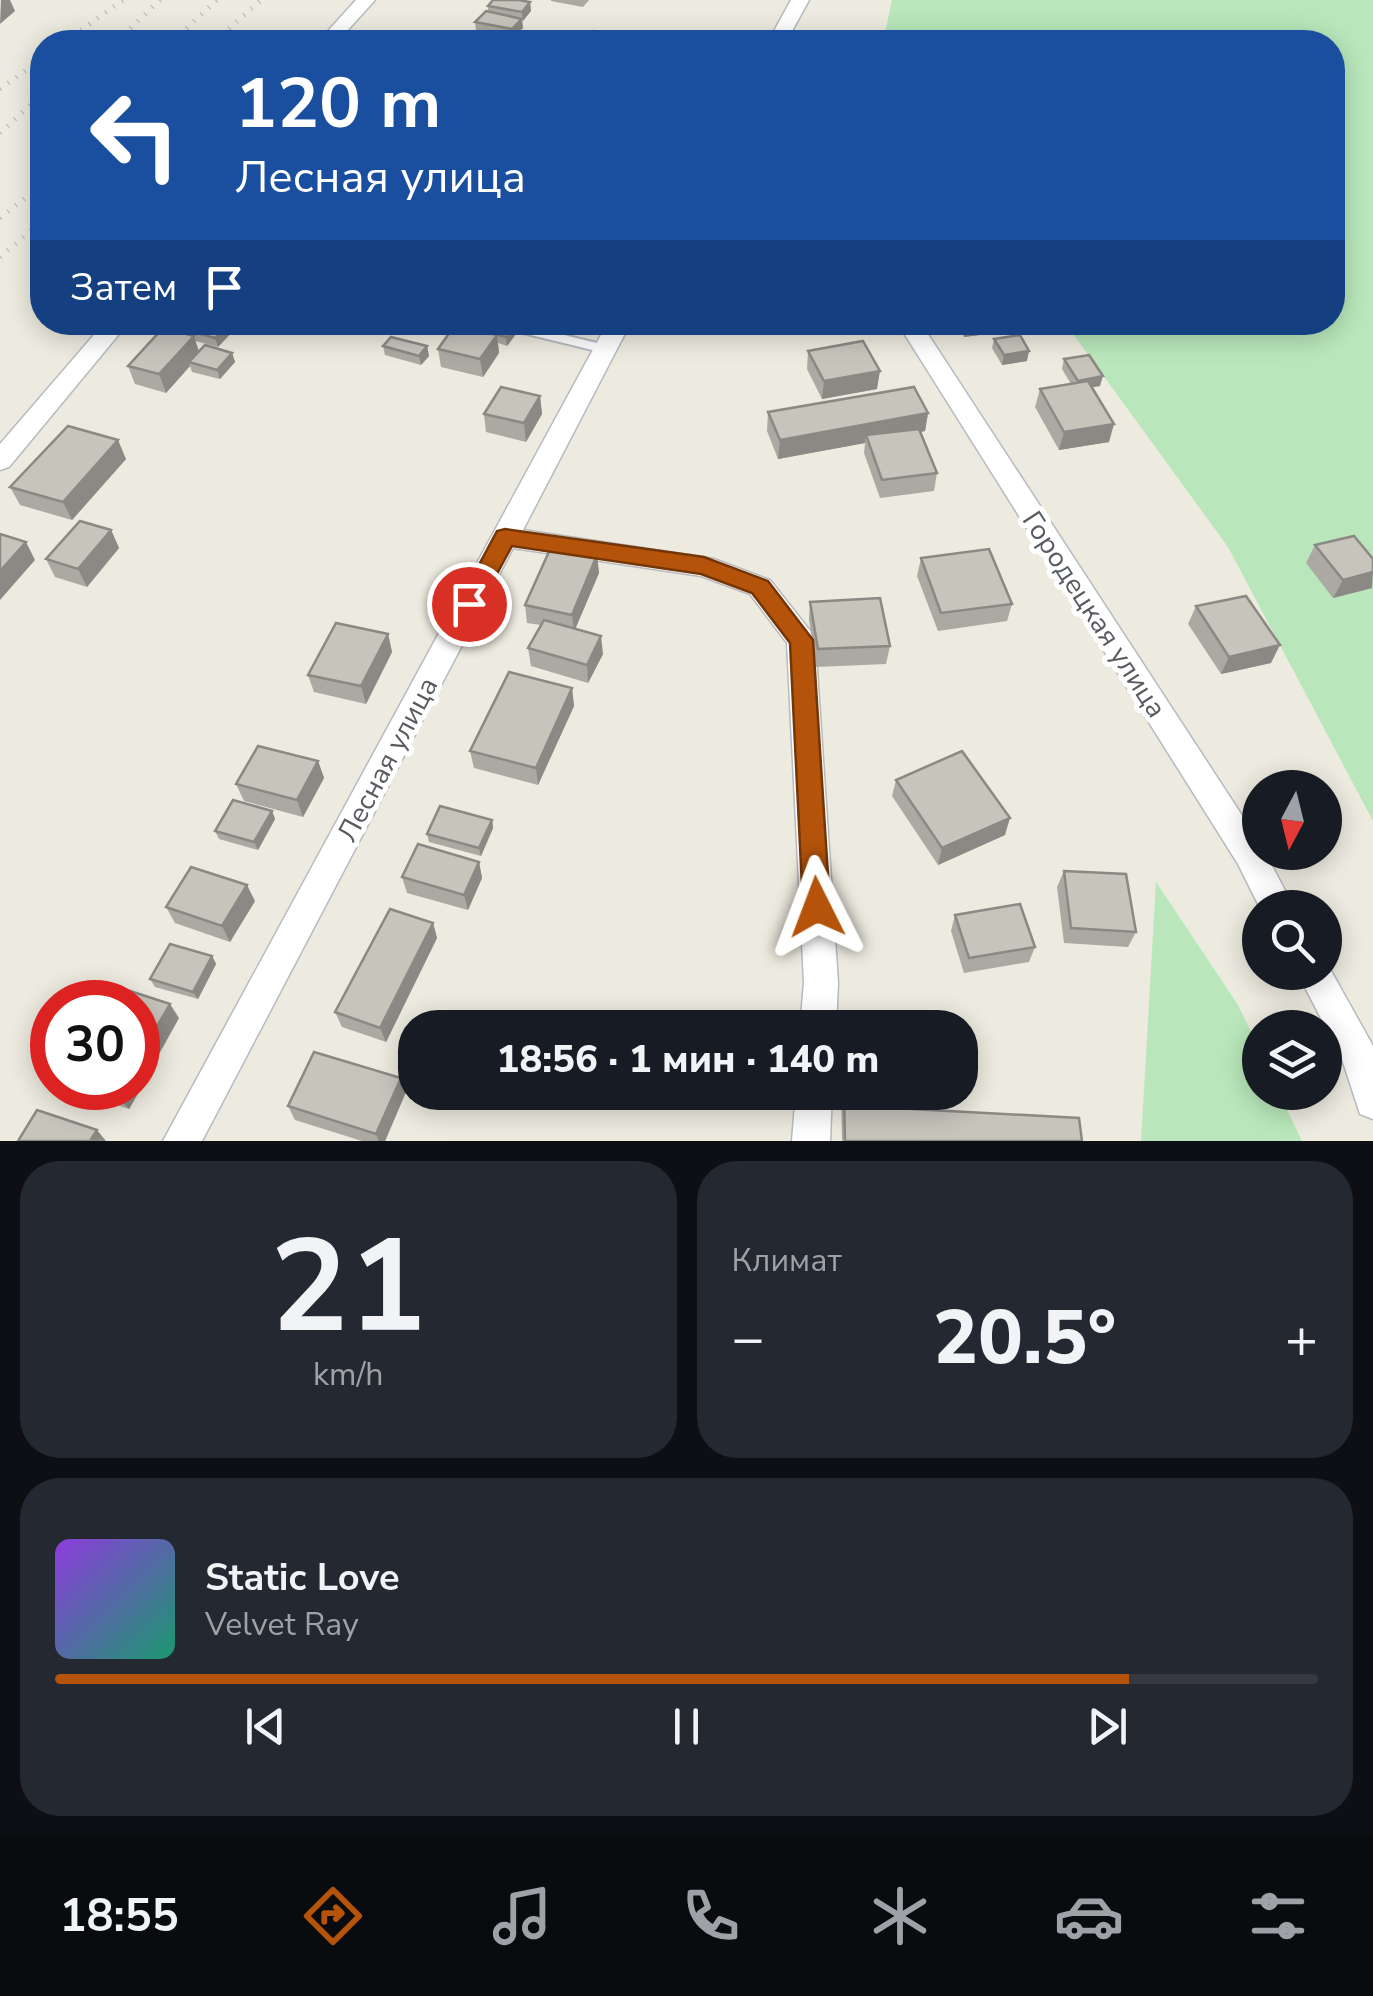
<!DOCTYPE html>
<html lang="ru">
<meta charset="utf-8">
<style>
body{margin:0;font-family:"Nunito Sans",sans-serif;background:#242831;color:#f1f3f6;height:100vh;display:flex;flex-direction:column;font-size:38px;white-space:nowrap}
*{box-sizing:border-box;margin:0}
p{font-size:32px;color:#9ea1a6}
.icon{flex:none;width:55px;height:55px;fill:none;stroke:currentColor;stroke-width:2;stroke-linecap:round;stroke-linejoin:round}
.map{position:relative;height:1141px;overflow:hidden}
.side{display:flex;flex-direction:column;gap:20px;padding:20px;background:#0d0f14;flex:1}
.side>*{flex:none}
.top-card{position:absolute;left:30px;top:30px;width:1315px;height:305px;border-radius:40px;box-shadow:0 5px 25px #0003;background:#1a4fa0;color:#fff;overflow:hidden}
.needle{width:65px;rotate:187deg}
.fabs{position:absolute;left:1242px;top:770px;display:grid;gap:20px}
.fabs a{display:grid;place-items:center;width:100px;height:100px;border-radius:50%;background:#171b24;box-shadow:0 5px 25px #0003;font-size:50px}
.speed{position:absolute;left:30px;top:980px;display:flex;gap:20px;font-size:50px;font-weight:700;text-align:center}
.speed>*{display:grid;place-content:center;width:130px;height:130px;border-radius:50%;background:#171b24;box-shadow:0 5px 25px #0003;line-height:1}
.speed .limit{border:15px solid #d22;background:#fff;color:#111}
.pin{position:absolute;display:grid;place-items:center;width:85px;height:85px;color:#fff;margin:-42px;border:5px solid #fff;border-radius:50%;box-shadow:0 2px 10px #0007}
.me{position:absolute;width:110px;margin:-55px;rotate:357deg;stroke-linejoin:round;filter:drop-shadow(0 0 8px #0008)}
.turn{display:flex;align-items:center;gap:35px;height:210px;padding:0 40px;font-size:45px}
.turn .icon{width:130px;height:130px;stroke-width:2.5}
.turn b{display:block;font-size:70px;line-height:85px}
.then{display:flex;align-items:center;height:95px;padding:0 40px;background:#0003;gap:20px;font-size:38px}
.big{font-size:75px;font-weight:800;line-height:1.1}
.side .tile{flex:1;display:flex;flex-direction:column;justify-content:center;gap:15px;min-width:0;padding:0 35px;border-radius:40px;background:#242831}
.side .dial{align-items:center;gap:0}
.dial b{font-size:130px;line-height:1}
.song{display:flex;align-items:center;gap:30px}
.cover{width:120px;height:120px;border-radius:15px;background:linear-gradient(135deg,hsl(270 70% 55%),hsl(160 70% 35%))}
.played{height:10px;border-radius:5px;background:linear-gradient(90deg,#b45309 85%,#363941 85%)}
.keys{display:flex;justify-content:space-around;direction:ltr}
.heat{display:flex;justify-content:space-between;align-items:center;font-size:55px;direction:ltr}
.side .tiles{flex:1;display:grid;gap:20px;grid-template-columns:1fr 1fr}
.tile:last-child{grid-column:span 2}
.trip{position:absolute;left:398px;top:1010px;width:580px;height:100px;border-radius:40px;background:#171b24;box-shadow:0 5px 25px #0003;font-weight:800;line-height:100px;text-align:center}
.tabs{display:flex;height:160px;justify-content:space-around;align-items:center;background:#090b0e;color:#9ea1a6}
.tabs .icon{width:70px;height:70px}
.tabs .active{color:#b45309}
.tabs b{font-size:45px;color:#f1f3f6}
.map>svg:first-child{display:block}
.green{fill:#b9e7bb}
.lines{fill:none;stroke-linecap:round;stroke-linejoin:round}
.service-casing{stroke:#b7babf;stroke-width:4}
.minor-casing{stroke:#b7babf;stroke-width:3}
.service{fill:#fff;fill-rule:evenodd}
.minor{fill:#fff;fill-rule:evenodd}
.rail{stroke:#b3b4b4;stroke-width:5;stroke-dasharray:1 9;stroke-linecap:butt}
.wall{fill:#aba9a2}
.shaded-wall{fill:#8b8984}
.building{fill:#c7c4bc;stroke:#8b8984;stroke-width:2.5}
.route{fill:#b45309;stroke:#753606;stroke-width:2.5}
.labels{text-anchor:middle;stroke-width:10;stroke-linejoin:round;paint-order:stroke}
.street-label{font-size:28px;fill:#585c61;stroke:#fff}
</style>
<div class="map">
<svg width="1373" height="1141" viewBox="0 0 1373 1141">
<rect width="100%" height="100%" fill="#edeadf"/>
<!-- green -->
<g class="green">
<path d="M892 0H1373V821L1228 547 1065 323 1332 322V42H883Z"/>
<path d="M1156 882 1238 1005 1260 1051V1092L1279 1093 1302 1141H1141Z"/>
</g>
<g class="lines">
<!-- service casing -->
<g class="service-casing">
<path id="service" d="M488 322H511L605 345 611 349 605 353 494 326Z"/>
</g>
<!-- minor casing -->
<g class="minor-casing">
<g id="minor">
<path d="M356 0H375L337 42H318Z"/>
<path d="M791 0H809L786 42H768Z"/>
<path d="M105 322H129L9 467 0 470V444Z"/>
<path d="M608 322H631L523 530 714 559 770 580 811 632 815 640 838 983 836 1028H800L804 983 787 643 750 594 701 576 513 548 202 1141H163Z"/>
<path d="M897 322H920L1260 843V852H1265L1294 908H1260L1238 864Z"/>
<path d="M1325 960 1373 1046V1119L1360 1114 1342 1059 1297 972H1325Z"/>
<path d="M796 1092H832L830 1141H792Z"/>
</g>
</g>
<!-- service -->
<use href="#service" class="service"/>
<!-- minor -->
<use href="#minor" class="minor"/>
<!-- rail -->
<g class="rail">
<path d="M65 42 123 0"/>
<path d="M116 42 160 0"/>
<path d="M172 42 217 0"/>
<path d="M214 42 261 0"/>
<path d="M0 89 42 59"/>
<path d="M0 133 42 94"/>
<path d="M0 218 42 185"/>
<path d="M0 257 42 221"/>
</g>
</g>
<!-- wall -->
<g class="wall">
<path d="M551 0H589L583 7 551 1Z"/>
<path d="M530 2 531 11 522 21 523 28 513 38 476 30 475 22 488 12V6Z"/>
<path d="M956 322H1005L1003 332 964 337Z"/>
<path d="M515 325 516 334 507 346 498 343 499 353 483 377 441 367 438 349 470 329V327Z"/>
<path d="M175 327 235 329 218 347 195 341 199 351 232 353 235 362 220 379 192 372 190 366 166 393 135 384 128 366 176 332Z"/>
<path d="M994 339 1027 361 1002 365 992 348Z"/>
<path d="M383 346H427L429 356 421 365 385 355Z"/>
<path d="M808 351 877 389 822 399 807 369Z"/>
<path d="M1064 359 1100 386 1092 387 1109 442 1059 450 1035 407 1040 389 1071 384 1062 369Z"/>
<path d="M540 396 542 414 526 442 486 432 484 414Z"/>
<path d="M768 412 928 413 925 431 921 432 937 473 934 491 880 498 864 453 865 443 778 459 767 431Z"/>
<path d="M126 459 72 520 20 505 10 487Z"/>
<path d="M111 530 119 548 87 587 55 577 46 559Z"/>
<path d="M1315 545 1372 588 1333 598 1306 563Z"/>
<path d="M597 555 599 573 575 629 603 654 588 683 531 666 528 648 541 625 527 623 525 605Z"/>
<path d="M921 558 1012 604 1007 621 938 631 917 576Z"/>
<path d="M810 602 890 646 886 664 816 667 809 620Z"/>
<path d="M1196 606 1271 663 1221 674 1188 624Z"/>
<path d="M388 634 392 652 366 704 314 692 308 675Z"/>
<path d="M572 688 574 706 538 785 474 768 470 751Z"/>
<path d="M318 761 324 778 303 817 244 801 236 784Z"/>
<path d="M896 780 1005 835 938 865 892 796Z"/>
<path d="M272 811 275 819 258 850 219 839 215 831Z"/>
<path d="M492 820 493 828 481 856 429 842 427 834Z"/>
<path d="M479 862 482 878 468 910 407 893 402 877Z"/>
<path d="M1064 871 1136 932 1128 947 1064 943 1057 887Z"/>
<path d="M255 901 230 942 175 923 166 907Z"/>
<path d="M955 915 1035 947 1029 962 964 973 951 931Z"/>
<path d="M433 923 437 938 386 1042 342 1027 335 1012Z"/>
<path d="M212 956 216 964 198 999 155 987 150 979Z"/>
<path d="M138 1002 179 1018 155 1061 138 1055Z"/>
<path d="M147 1078 129 1109 81 1093 77 1088H138Z"/>
<path d="M401 1078 406 1092 385 1141H362L295 1120 288 1106Z"/>
<path d="M841 1092H911L912 1109 1082 1141H842Z"/>
</g>
<!-- shaded-wall -->
<g class="shaded-wall">
<path d="M1 0H10L15 11 0 24Z"/>
<path d="M530 2 531 11 523 21 522 12Z"/>
<path d="M522 19 523 28 513 38 512 29Z"/>
<path d="M229 322H233L235 329 218 347 215 338Z"/>
<path d="M967 322H1005L1003 332 964 337Z"/>
<path d="M515 325 516 334 507 346 506 337Z"/>
<path d="M497 335 499 353 483 377 480 359Z"/>
<path d="M194 336 200 355 189 362 190 366 166 393 159 374Z"/>
<path d="M427 346 429 356 421 365 419 356Z"/>
<path d="M1029 351 1027 361 1002 365 1004 355Z"/>
<path d="M232 353 235 362 220 379 217 370Z"/>
<path d="M880 371 877 389 822 399 824 381Z"/>
<path d="M1103 376 1100 386 1075 390 1078 381Z"/>
<path d="M540 396 542 414 526 442 524 423Z"/>
<path d="M928 413 925 431 868 442 866 435 865 443 778 459 780 440Z"/>
<path d="M1114 424 1109 442 1059 450 1064 432Z"/>
<path d="M118 440 126 459 72 520 63 502Z"/>
<path d="M111 530 119 548 87 587 78 569Z"/>
<path d="M26 542 35 560 0 600V571Z"/>
<path d="M597 555 599 573 574 632 572 615Z"/>
<path d="M1373 572 1372 588 1333 598 1343 580Z"/>
<path d="M388 634 392 652 366 704 361 686Z"/>
<path d="M601 636 603 654 588 683 587 665Z"/>
<path d="M1280 645 1271 663 1221 674 1229 657Z"/>
<path d="M572 688 574 706 538 785 536 768Z"/>
<path d="M318 761 324 778 303 817 297 800Z"/>
<path d="M272 811 275 819 258 850 254 842Z"/>
<path d="M1010 818 1005 835 938 865 942 848Z"/>
<path d="M492 820 493 828 481 856 479 848Z"/>
<path d="M479 862 482 878 468 910 464 895Z"/>
<path d="M247 885 255 901 230 942 222 926Z"/>
<path d="M433 923 437 938 386 1042 380 1028Z"/>
<path d="M212 956 216 964 198 999 193 992Z"/>
<path d="M170 1004 179 1018 155 1061 145 1047Z"/>
<path d="M142 1070 147 1078 129 1109 123 1102 132 1088H138V1078Z"/>
<path d="M401 1078 406 1092 385 1141H379L376 1134Z"/>
<path d="M97 1130 106 1141H90Z"/>
</g>
<!-- building -->
<g class="building">
<path d="M493 0H519L530 2 522 12 488 6Z"/>
<path d="M486 11 522 19 512 29 475 22Z"/>
<path d="M593 31 626 37 622 42H584Z"/>
<path d="M463 38 488 42H460Z"/>
<path d="M179 322H229L215 338 175 327Z"/>
<path d="M473 322H507L515 325 506 337 470 327Z"/>
<path d="M455 325 497 335 480 359 438 349Z"/>
<path d="M163 328 194 336 159 374 128 366Z"/>
<path d="M1020 335 1029 351 1004 355 994 339Z"/>
<path d="M391 337 427 346 419 356 383 346Z"/>
<path d="M863 341 880 371 824 381 808 351Z"/>
<path d="M205 345 232 353 217 370 189 362Z"/>
<path d="M1089 355 1103 376 1078 381 1064 359Z"/>
<path d="M1088 381 1114 424 1064 432 1040 389Z"/>
<path d="M501 387 540 396 524 423 484 414Z"/>
<path d="M914 387 928 413 780 440 768 412Z"/>
<path d="M68 426 118 440 63 502 10 487Z"/>
<path d="M919 429 937 473 882 480 866 435Z"/>
<path d="M80 521 111 530 78 569 46 559Z"/>
<path d="M0 534 26 542 0 571Z"/>
<path d="M1354 536 1373 559V572L1343 580 1315 545Z"/>
<path d="M552 545 597 555 572 615 525 605Z"/>
<path d="M989 549 1012 604 941 613 921 558Z"/>
<path d="M1246 596 1280 645 1229 657 1196 606Z"/>
<path d="M880 598 890 646 818 649 810 602Z"/>
<path d="M544 620 601 636 587 665 528 648Z"/>
<path d="M336 623 388 634 361 686 308 675Z"/>
<path d="M509 672 572 688 536 768 470 751Z"/>
<path d="M258 746 318 761 297 800 236 784Z"/>
<path d="M962 751 1010 818 942 848 896 780Z"/>
<path d="M233 800 272 811 254 842 215 831Z"/>
<path d="M440 806 492 820 479 848 427 834Z"/>
<path d="M418 844 479 862 464 895 402 877Z"/>
<path d="M191 867 247 885 222 926 166 907Z"/>
<path d="M1064 871 1126 874 1136 932 1071 928Z"/>
<path d="M1020 904 1035 947 969 958 955 915Z"/>
<path d="M390 909 433 923 380 1028 335 1012Z"/>
<path d="M170 944 212 956 193 992 150 979Z"/>
<path d="M124 989 170 1004 145 1047 138 1044V1002H116Z"/>
<path d="M314 1052 401 1078 376 1134 288 1106Z"/>
<path d="M81 1088H132L123 1102Z"/>
<path d="M844 1092H911L912 1109 1079 1118 1082 1141H845Z"/>
<path d="M37 1110 97 1130 90 1141H18Z"/>
</g>
<!-- route -->
<path class="route" d="M505 529 704 557 768 581 813 640 830 907 826 916 817 919 807 916 803 907 790 643 752 593 701 574 512 546 477 611H461L458 604 497 531Z"/>
<g class="labels">
<!-- street labels -->
<g class="street-label">
<text transform="translate(1095 614) rotate(57)" y="10">Городецкая улица</text>
<text transform="translate(387 759) rotate(-62)" y="10">Лесная улица</text>
</g>
</g>
</svg>
<div class="fabs">
<a><svg class="needle" viewBox="-14 -14 28 28"><path d="M0-13l5 13h-10z" fill="#e53935"/><path d="M0 13l5-13h-10z" fill="#9ea1a6"/></svg></a>
<a><svg class="icon" aria-label="search" viewBox="0 0 24 24"><circle cx="10" cy="10" r="6"/><path d="M15 15l6 6"/></svg></a>
<a><svg class="icon" aria-label="layers" viewBox="0 0 24 24"><path d="M12 4l9 5-9 5-9-5zM3 14l9 5 9-5"/></svg></a>
</div>
<div class="speed"><div class="limit">30</div></div>
<div class="pin" style="left:469px;top:604px;background:#d93025"><svg class="icon" aria-label="arrive" viewBox="0 0 24 24"><path d="M6 21V4h12l-3 4 3 4H6"/></svg></div>
<svg class="me" style="left:817px;top:907px" viewBox="-20 -20 40 40"><path d="M0-17L14 15 0 8-14 15z" fill="#b45309" stroke="#fff" stroke-width="4"/></svg>
<div class="trip">18:56 · 1 мин · 140 m</div>
<div class="top-card">
<div class="turn"><svg class="icon" aria-label="left" viewBox="0 0 24 24"><path d="M17 20v-9H6M10 6l-5 5 5 5"/></svg><div><b>120 m</b>Лесная улица</div></div>
<div class="then">Затем<svg class="icon" aria-label="arrive" viewBox="0 0 24 24"><path d="M6 21V4h12l-3 4 3 4H6"/></svg></div>
</div>
</div>
<section class="side">
<div class="tiles">
<div class="tile dial"><b>21</b><p>km/h</p></div>
<div class="tile"><p>Климат</p>
<div class="heat"><a>−</a><b class="big">20.5°</b><a>+</a></div>
</div>
<div class="tile">
<div class="song"><i class="cover"></i><div><b>Static Love</b><p>Velvet Ray</p></div></div>
<div class="played"></div>
<div class="keys"><svg class="icon" aria-label="previous" viewBox="0 0 24 24"><path d="M18 5L8 12l10 7zM5 5v14"/></svg><svg class="icon" aria-label="pause" viewBox="0 0 24 24"><path d="M8 5v14M16 5v14"/></svg><svg class="icon" aria-label="next" viewBox="0 0 24 24"><path d="M6 5l10 7-10 7zM19 5v14"/></svg></div>
</div>
</div>
</section>
<nav class="tabs">
<b>18:55</b>
<svg class="icon active" aria-label="directions" viewBox="0 0 24 24"><path d="M12 3l9 9-9 9-9-9zM9 14v-3h6M13 9l2 2-2 2"/></svg>
<svg class="icon" aria-label="music" viewBox="0 0 24 24"><path d="M9 18V5l10-2v13"/><circle cx="6" cy="18" r="3"/><circle cx="16" cy="16" r="3"/></svg>
<svg class="icon" aria-label="phone" viewBox="0 0 24 24"><path d="M5 4h4l2 5-3 2q2 4 5 5l2-3 5 2v4C11 20 4 13 5 4z"/></svg>
<svg class="icon" aria-label="climate" viewBox="0 0 24 24"><path d="M12 3v18M4 7l16 10M4 17L20 7"/></svg>
<svg class="icon" aria-label="car" viewBox="0 0 24 24"><path d="M5 17H2v-5l4-1 3-4h7l3 4 3 1v5h-3M9 17h6M6 11h13"/><circle cx="7" cy="17" r="2"/><circle cx="17" cy="17" r="2"/></svg>
<svg class="icon" aria-label="filters" viewBox="0 0 24 24"><path d="M4 7h16M4 17h16"/><circle cx="9" cy="7" r="2"/><circle cx="15" cy="17" r="2"/></svg>
</nav>
